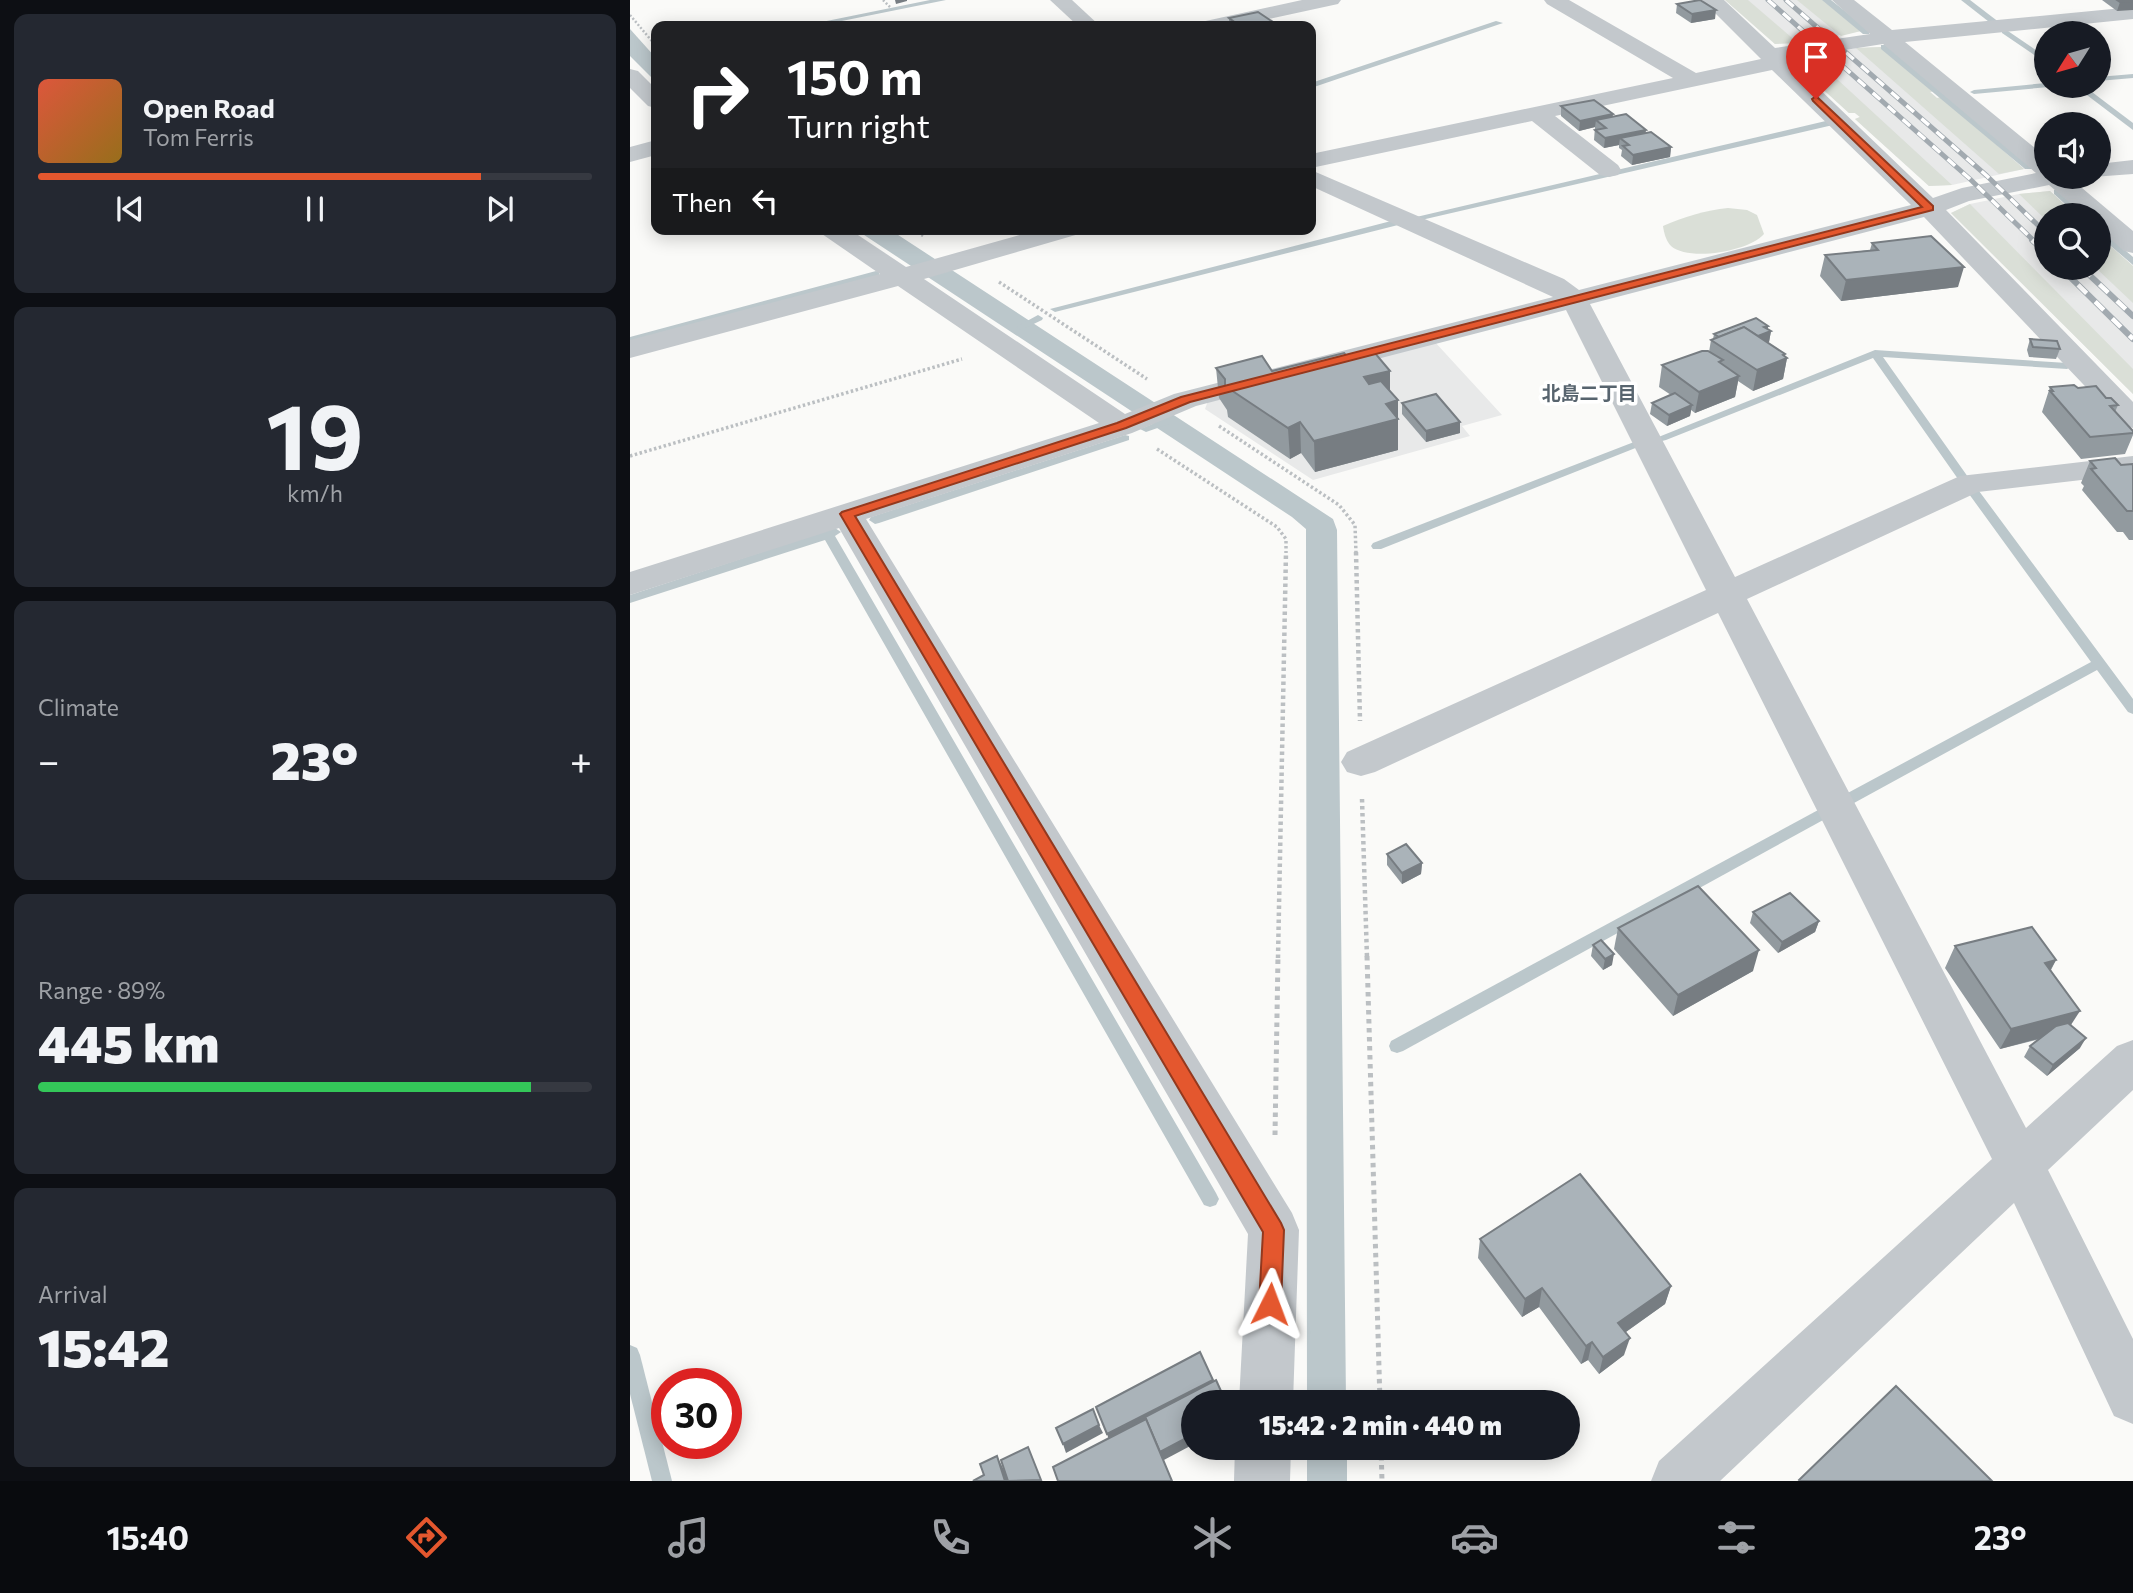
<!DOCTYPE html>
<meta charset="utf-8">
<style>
body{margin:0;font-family:Commissioner,"Noto Sans JP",sans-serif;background:#242831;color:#f1f3f6;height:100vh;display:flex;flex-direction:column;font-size:26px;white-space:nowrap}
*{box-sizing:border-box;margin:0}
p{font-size:23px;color:#9ea1a6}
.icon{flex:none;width:38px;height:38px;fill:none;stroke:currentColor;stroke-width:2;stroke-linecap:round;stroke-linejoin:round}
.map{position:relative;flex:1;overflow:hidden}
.drawer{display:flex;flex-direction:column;gap:14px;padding:14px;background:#0d0f14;width:630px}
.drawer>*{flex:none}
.banner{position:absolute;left:21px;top:21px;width:665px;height:214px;border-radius:14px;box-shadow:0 4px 18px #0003;background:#202124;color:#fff;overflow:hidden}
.needle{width:46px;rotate:233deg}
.buttons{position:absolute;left:1404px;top:21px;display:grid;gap:14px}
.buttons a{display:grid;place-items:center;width:77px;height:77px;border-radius:50%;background:#171b24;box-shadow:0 4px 18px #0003;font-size:35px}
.speed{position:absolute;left:21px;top:1368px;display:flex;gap:14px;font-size:35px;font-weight:700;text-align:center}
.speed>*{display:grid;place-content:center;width:91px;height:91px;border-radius:50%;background:#171b24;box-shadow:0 4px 18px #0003;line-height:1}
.speed .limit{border:10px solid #d22;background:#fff;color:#111}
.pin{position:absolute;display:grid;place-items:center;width:60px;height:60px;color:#fff;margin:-72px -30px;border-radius:50% 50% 50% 0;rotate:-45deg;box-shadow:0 0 7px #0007}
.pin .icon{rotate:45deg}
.me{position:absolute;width:77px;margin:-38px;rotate:3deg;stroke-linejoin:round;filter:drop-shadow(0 0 5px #0008)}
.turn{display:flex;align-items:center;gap:24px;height:147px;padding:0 21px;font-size:32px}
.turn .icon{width:91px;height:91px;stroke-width:2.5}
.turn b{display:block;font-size:49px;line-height:60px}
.then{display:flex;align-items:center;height:66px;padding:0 21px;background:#0003;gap:14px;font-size:26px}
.big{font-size:52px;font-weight:800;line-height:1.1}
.drawer .card{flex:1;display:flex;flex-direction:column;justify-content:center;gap:10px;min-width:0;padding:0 24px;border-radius:14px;background:#242831}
.drawer .dial{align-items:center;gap:0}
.dial b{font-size:91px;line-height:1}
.song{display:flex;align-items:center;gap:21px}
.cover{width:84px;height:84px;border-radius:10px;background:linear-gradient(135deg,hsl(10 70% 55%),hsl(40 70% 35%))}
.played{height:7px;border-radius:4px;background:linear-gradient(90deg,#e4572e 80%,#363941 80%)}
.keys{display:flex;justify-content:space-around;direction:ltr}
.heat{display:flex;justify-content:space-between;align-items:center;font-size:38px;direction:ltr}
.charge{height:10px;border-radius:5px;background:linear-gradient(90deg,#34c759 89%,#363941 0)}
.trip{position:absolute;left:551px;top:1390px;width:399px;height:70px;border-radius:35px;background:#171b24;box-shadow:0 4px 18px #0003;font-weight:800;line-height:70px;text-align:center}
.tabs{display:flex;height:112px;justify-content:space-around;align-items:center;background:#090b0e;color:#9ea1a6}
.tabs .icon{width:49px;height:49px}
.tabs .on{color:#e4572e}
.tabs b{font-size:32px;color:#f1f3f6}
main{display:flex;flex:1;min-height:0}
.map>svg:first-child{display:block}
.built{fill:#e8e9e9}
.green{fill:#dadfd7}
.water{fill:#bbc7cb}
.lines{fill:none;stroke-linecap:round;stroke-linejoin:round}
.stream{fill:#bbc7cb;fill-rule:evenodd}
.path-far3{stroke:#bbbfc2;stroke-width:2.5;stroke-dasharray:2 2;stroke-linecap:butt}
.path-far2{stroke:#bbbfc2;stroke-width:3.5;stroke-dasharray:2.5 2.5;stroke-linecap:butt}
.path-far1{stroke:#bbbfc2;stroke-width:4.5;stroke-dasharray:3.5 3.5;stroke-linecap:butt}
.path{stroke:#bbbfc2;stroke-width:5;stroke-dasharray:4.5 4.5;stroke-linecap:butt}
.minor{fill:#c3c8cc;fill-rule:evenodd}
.rail-far1-casing{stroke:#a2aab0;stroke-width:5}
.rail-casing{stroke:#a2aab0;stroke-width:6}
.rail-far1{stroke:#fff;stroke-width:3.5;stroke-dasharray:10;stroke-linecap:butt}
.rail{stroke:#fff;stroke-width:4.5;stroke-dasharray:12;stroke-linecap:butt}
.wall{fill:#929a9f}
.shaded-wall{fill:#777d82}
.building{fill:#aab3b9;stroke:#777d82;stroke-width:2}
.route{fill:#e4572e;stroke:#94391e;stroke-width:2}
.labels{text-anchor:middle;stroke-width:7;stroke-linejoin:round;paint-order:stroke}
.far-neighbourhood-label{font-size:19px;font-weight:bold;fill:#57646e;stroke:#fff}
</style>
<main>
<section class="drawer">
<div class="card">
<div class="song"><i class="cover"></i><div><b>Open Road</b><p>Tom Ferris</p></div></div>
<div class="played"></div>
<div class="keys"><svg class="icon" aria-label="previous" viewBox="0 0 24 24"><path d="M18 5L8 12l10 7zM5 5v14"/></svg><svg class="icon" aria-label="pause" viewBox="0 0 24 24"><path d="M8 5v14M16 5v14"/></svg><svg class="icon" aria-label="next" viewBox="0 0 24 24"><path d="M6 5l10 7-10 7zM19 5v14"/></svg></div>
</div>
<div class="card dial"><b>19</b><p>km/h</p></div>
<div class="card"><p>Climate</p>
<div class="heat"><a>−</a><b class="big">23°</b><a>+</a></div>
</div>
<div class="card"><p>Range · 89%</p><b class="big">445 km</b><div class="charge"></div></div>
<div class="card"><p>Arrival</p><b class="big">15:42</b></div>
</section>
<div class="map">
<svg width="1503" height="1481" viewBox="0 0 1503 1481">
<rect width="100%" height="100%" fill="#fafaf8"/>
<!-- built -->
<g class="built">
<path d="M1095 0H1193L1231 31 1168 43 1145 44Z"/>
<path d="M1251 47 1304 91 1300 92 1307 98 1312 97 1394 169 1322 185 1299 186 1225 119 1230 117 1225 113H1219L1164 63 1226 48Z"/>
<path d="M1420 191 1446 215H1416V268H1468V235L1503 266V394L1321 213 1340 204 1389 194Z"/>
<path d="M804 341 872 415 832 426 840 436 683 480 575 409 579 398Z"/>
</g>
<!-- green -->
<g class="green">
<path d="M1095 0H1118L1168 43 1145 44Z"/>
<path d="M1167 0H1193L1231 31 1211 36Z"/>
<path d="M1251 47 1304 91 1300 92 1307 98 1312 97 1394 169 1369 174 1226 48Z"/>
<path d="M1183 57 1322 185 1299 186 1225 119 1230 117 1225 113H1219L1164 63Z"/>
<path d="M1420 191 1446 215H1416V220L1389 194Z"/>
<path d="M1340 204 1503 369V394L1321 213Z"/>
<path d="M1098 208 1117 210 1127 215 1134 234C1120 251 1059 262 1041 246 1036 241 1034 233 1033 226 1053 217 1076 210 1098 208Z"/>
<path d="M1468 235 1503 266V303L1466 268Z"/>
</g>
<!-- water -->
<g class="water">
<path d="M0 29 26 58V82L0 56Z"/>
<path d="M225 229H259L703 519 707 530 716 1402H677L676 529 662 517Z"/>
<rect x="677" y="1447" width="40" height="34"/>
</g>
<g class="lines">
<!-- stream -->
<g class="stream">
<path d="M300 0H316L187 26H172Z"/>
<path d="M1192 0H1201L1239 30V34H1233Z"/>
<path d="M1331 0H1340L1370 23 1363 25Z"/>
<path d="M866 21 873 23 681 88V83Z"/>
<path d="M1375 29 1416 57V63L1372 33V29Z"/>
<path d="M1251 45H1257L1401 165V169H1395L1251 49Z"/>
<path d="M1503 74V78L1468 81V77Z"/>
<path d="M1416 83V86L1419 87 1344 94 1340 92 1344 90Z"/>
<path d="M1445 86H1454L1503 123V130Z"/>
<path d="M1200 120 1203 121V125L787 221 782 218Z"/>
<path d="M1424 190H1430L1456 215H1447L1424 194Z"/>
<path d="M765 220 768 221V225L425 312 420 309Z"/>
<path d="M1468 227 1503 257V265L1468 235Z"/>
<path d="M246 271 249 272V276L0 343V337Z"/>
<path d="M408 315 413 318 412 320 391 330 386 327Z"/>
<path d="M1245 350 1437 363 1442 366 1437 369 1253 357 1338 477 1332 480 1328 479 1243 358 1036 440 1032 441 1026 438Z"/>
<path d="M535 419 539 420V424L516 432 510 429Z"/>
<path d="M495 435 499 436V440L249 523 245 524 239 520 241 517Z"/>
<path d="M1004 442 1008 443V447L751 549H743L741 546 743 543Z"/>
<path d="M1345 490 1349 491 1503 699V714L1498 712 1467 670 1224 803H1214L1212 799 1214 795 1461 662 1339 494Z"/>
<path d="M205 528 211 532 205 536 586 1193 589 1199 586 1205 580 1207 574 1205 195 540 0 603V595Z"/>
<path d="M1190 809 1195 811 1197 815 1195 819 773 1051 767 1053 761 1051 759 1046 761 1041Z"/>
<path d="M0 1345 7 1348 10 1355 42 1481H22L0 1394Z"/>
</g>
<!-- path-far3 -->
<g class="path-far3">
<path d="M253 0 260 7"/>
<path d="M0 15 26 46"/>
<path d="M281 229 293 236"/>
</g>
<!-- path-far2 -->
<g class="path-far2">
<path d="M369 282 517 379"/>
<path d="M589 426 709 505 725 525 726 553"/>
<path d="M527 449 647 527 656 539V553"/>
<path d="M0 456 332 359"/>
</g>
<!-- path-far1 -->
<g class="path-far1">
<path d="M726 552 730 721"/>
<path d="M732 799 737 958"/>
<path d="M648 958 656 552"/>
</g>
<!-- path -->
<g class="path">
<path d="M737 956 750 1402"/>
<path d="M645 1135 648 956"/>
<path d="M751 1447 752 1481"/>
</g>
<!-- minor -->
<g class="minor">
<path d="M420 0H442L470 26H448Z"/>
<path d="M672 0H711L708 4 606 26H568L571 22Z"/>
<path d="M914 0H939L1066 73 1131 59 1072 0H1094L1145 48 1240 34 1202 0H1224L1262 30 1503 7V19L1275 42 1416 157V177H1439L1503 231V253L1494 251 1468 228V215H1454L1419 185 1339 201 1316 210 1503 402V428L1492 425 1294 217 960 304 1105 577 1330 476 1503 456V474L1348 492 1117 599 1396 1128 1487 1046 1503 1040V1090L1418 1170 1503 1339V1424L1484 1416 1384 1203 1090 1481H1021L1029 1461 1362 1159 1088 613 745 772 731 776 717 772 711 762 717 752 1076 590 936 310 566 406 502 433 236 519 662 1213 669 1230 663 1402H609L618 1234 209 528 0 595V572L469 423 268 286 0 358V340L250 274 192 234 188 229H219L276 267 411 229H453L449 234 294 279 495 414 544 394 923 297 681 186V170L934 279 949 290 1281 205 1142 70 925 116 988 165 991 170 988 175 979 177 970 175 902 121 681 168V154L1043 78 917 4ZM1253 44 1406 173 1332 188 1303 198 1158 59Z"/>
<path d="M0 69 8 71 26 89V108L18 106 0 88Z"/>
<path d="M26 140V155L0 162V147Z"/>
<path d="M1503 160V174L1462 177H1468V164Z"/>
<path d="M605 1447H661L660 1481H604Z"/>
</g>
<!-- rail-far1 casing -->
<g class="rail-far1-casing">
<g id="rail-far1">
<path d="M1138 0 1340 179 1404 241"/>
<path d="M1156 0 1357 176 1416 233"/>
</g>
</g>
<!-- rail casing -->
<g class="rail-casing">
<g id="rail">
<path d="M1402 240 1416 253"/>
<path d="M1431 268 1503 339"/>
<path d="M1452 268 1503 316"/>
</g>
</g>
<!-- rail-far1 -->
<use href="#rail-far1" class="rail-far1"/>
<!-- rail -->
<use href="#rail" class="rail"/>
</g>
<!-- wall -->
<g class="wall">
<path d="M1472 0H1503L1487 11Z"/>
<path d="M1047 4 1085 19 1061 23 1046 13Z"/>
<path d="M599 18 649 26H599Z"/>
<path d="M931 106 983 117 1016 133 1041 147 1040 157 1002 165 991 156 992 150 989 148V145L974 148 964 140 965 127 949 131 931 116Z"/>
<path d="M1242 243 1328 287 1211 301 1190 276 1195 255 1240 250Z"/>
<path d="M1138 326V329L1141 331 1139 342H1137L1155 354V356L1157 358 1153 379 1123 391 1108 381 1105 397 1065 413 1061 410 1060 416 1037 426 1020 414 1022 403 1041 395 1029 387 1032 365 1079 352 1081 340 1083 339 1084 334Z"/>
<path d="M1400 339 1430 349 1426 359 1399 357 1397 350Z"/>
<path d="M719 359 760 371V391L768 400V450L685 472 671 453 660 459 598 417 597 410 589 398 586 368 642 371Z"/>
<path d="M1420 387 1448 388 1476 398 1488 405 1485 412 1503 431V435L1495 454 1451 459 1412 412Z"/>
<path d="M772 403 830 433 796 442 772 414Z"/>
<path d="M1460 461 1491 465 1503 464V540H1499L1493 532H1487L1452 490 1454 486 1451 483Z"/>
<path d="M757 854 792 863 791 874 772 884 757 865Z"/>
<path d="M1123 912 1189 921 1185 932 1148 953 1120 923Z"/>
<path d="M988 928 1123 971 1043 1016 984 949Z"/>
<path d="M963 945 982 965 973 970 961 956Z"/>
<path d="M1325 946 1426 960 1421 970 1450 1048 1417 1076 1394 1057 1400 1046 1410 1039 1370 1049 1315 968Z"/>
<path d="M850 1239 1041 1286 1035 1304 996 1332 994 1355 969 1374 958 1360 951 1364 909 1307 892 1317 848 1258Z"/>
</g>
<!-- shaded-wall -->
<g class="shaded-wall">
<path d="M265 0H277V1L266 4Z"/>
<path d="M1503 1V10L1487 11 1490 2Z"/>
<path d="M1086 10 1085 19 1061 23 1062 14Z"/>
<path d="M983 114 982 124 966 120 965 127 949 131 950 121Z"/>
<path d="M1016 130 1015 139 990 138 989 145 974 148 975 138Z"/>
<path d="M1041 147 1040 157 1002 165 1003 155Z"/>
<path d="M1334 267 1328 287 1211 301 1216 280Z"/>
<path d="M1138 326 1137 333 1141 331 1139 342 1117 350 1134 327Z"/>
<path d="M1155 354 1154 359 1157 358 1153 379 1123 391 1127 370Z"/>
<path d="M760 371V402L734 408V377Z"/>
<path d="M1109 376 1105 397 1065 413 1069 392Z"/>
<path d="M768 400V450L685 472 684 441 756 404Z"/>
<path d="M1062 405 1060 416 1037 426 1039 415Z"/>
<path d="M670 422 671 453 660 459 658 428Z"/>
<path d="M830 422V433L796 442V431Z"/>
<path d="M792 863 791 874 772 884V873Z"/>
<path d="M1189 921 1185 932 1148 953 1152 942Z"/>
<path d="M1129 950 1123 971 1043 1016 1048 995Z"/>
<path d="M984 954 982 965 973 970 975 959Z"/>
<path d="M1426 960 1414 981 1415 963Z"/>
<path d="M1450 1011 1437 1031 1370 1049 1381 1029Z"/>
<path d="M1456 1038 1450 1048 1417 1076 1423 1065Z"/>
<path d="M1041 1286 1035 1304 983 1341 988 1323Z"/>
<path d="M912 1288 909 1307 892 1317 895 1299Z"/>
<path d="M1000 1338 994 1355 969 1374 973 1357Z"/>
<path d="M962 1342 958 1360 951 1364 956 1346Z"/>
<path d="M583 1380 585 1388 480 1443 477 1434Z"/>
<path d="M469 1425 473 1433 436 1453 433 1444Z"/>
<path d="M564 1434V1444L532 1461 530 1452Z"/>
<path d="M367 1456 375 1472 378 1481H375Z"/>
</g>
<!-- building -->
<g class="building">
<path d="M1070 0 1086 10 1062 14 1047 4Z"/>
<path d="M1487 0H1503V1L1490 2Z"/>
<path d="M628 12 649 26H610L599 18Z"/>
<path d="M964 100 983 114 950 121 931 106Z"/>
<path d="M996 114 1016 130 975 138 965 130 976 128 966 120Z"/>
<path d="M1021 132 1041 147 1003 155 993 146 999 145 990 138Z"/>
<path d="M1301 236 1334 267 1216 280 1195 255 1248 250 1242 243Z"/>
<path d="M1126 318 1138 326 1134 327 1141 331 1128 336 1114 327 1089 337 1084 334Z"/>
<path d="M1114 327 1155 354 1153 355 1157 358 1127 370 1081 340Z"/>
<path d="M1400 339 1427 341 1430 349 1403 347Z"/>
<path d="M1072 351H1078L1093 360 1089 362 1109 376 1069 392 1032 365Z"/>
<path d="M714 353 719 359 745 353 760 371 734 377 739 384 751 381 768 400 756 404 768 419 684 441 670 422 658 428 595 386V379L586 368 632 356 642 371Z"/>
<path d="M1444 385 1448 388 1466 386 1476 398H1481L1488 405 1480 406 1503 431V433L1460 437 1420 391H1423L1420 387Z"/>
<path d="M1045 393 1062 405 1039 415 1022 403Z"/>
<path d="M806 394 830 422 796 431 772 403Z"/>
<path d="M1485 458 1491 465 1503 464V511H1497L1461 469 1466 468 1460 461Z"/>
<path d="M776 844 792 863 772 873 757 854Z"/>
<path d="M1068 886 1129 950 1048 995 988 928Z"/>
<path d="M1160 893 1189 921 1152 942 1123 912Z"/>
<path d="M1402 927 1426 960 1415 963 1450 1011 1381 1029 1325 946Z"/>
<path d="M971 940 984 954 975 959 963 945Z"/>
<path d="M1438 1023 1456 1038 1423 1065 1400 1046 1426 1026Z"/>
<path d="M950 1174 1041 1286 988 1323 1000 1338 973 1357 962 1342 956 1346 912 1288 895 1299 850 1239Z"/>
<path d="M570 1352 583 1380 477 1434 466 1407Z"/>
<path d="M586 1380 596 1402H564V1434L530 1452 515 1417Z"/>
<path d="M1266 1386 1362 1481H1170L1169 1480Z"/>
<path d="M463 1409 469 1425 433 1444 426 1428Z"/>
<path d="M516 1419 542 1481H428L423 1467Z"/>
<path d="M398 1447 411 1480 378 1481 371 1460Z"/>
<path d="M367 1456 375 1481H343L354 1475 350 1464Z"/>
</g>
<!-- route -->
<path class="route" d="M1186 96 1303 206V210L560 402 496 428 225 516 651 1223 654 1230 651 1304 648 1311 640 1314 633 1311 629 1304 633 1232 210 514 212 512 487 423 551 397 1292 207 1183 101 1182 99Z"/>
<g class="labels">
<!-- far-neighbourhood labels -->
<g class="far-neighbourhood-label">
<text x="959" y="400">北島二丁目</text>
</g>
</g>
</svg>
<div class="buttons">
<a><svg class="needle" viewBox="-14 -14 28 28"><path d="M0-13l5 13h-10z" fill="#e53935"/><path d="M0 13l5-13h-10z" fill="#9ea1a6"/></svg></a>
<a><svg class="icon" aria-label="sound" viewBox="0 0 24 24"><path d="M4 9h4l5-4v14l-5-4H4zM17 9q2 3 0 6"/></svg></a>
<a><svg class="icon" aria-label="search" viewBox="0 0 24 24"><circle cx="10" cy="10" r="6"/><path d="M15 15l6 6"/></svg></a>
</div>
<div class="speed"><div class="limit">30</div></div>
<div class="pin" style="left:1186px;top:99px;background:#d93025"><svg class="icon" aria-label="arrive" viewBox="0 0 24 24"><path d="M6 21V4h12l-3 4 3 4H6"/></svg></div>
<svg class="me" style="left:640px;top:1304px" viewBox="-20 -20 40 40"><path d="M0-17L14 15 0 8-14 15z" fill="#e4572e" stroke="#fff" stroke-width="4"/></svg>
<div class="trip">15:42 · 2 min · 440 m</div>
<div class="banner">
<div class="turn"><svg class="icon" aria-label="right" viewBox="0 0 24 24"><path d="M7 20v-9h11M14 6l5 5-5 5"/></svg><div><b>150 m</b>Turn right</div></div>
<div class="then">Then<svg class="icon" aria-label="left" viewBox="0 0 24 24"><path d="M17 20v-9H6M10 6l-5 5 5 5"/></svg></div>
</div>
</div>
</main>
<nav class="tabs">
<b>15:40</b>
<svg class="icon on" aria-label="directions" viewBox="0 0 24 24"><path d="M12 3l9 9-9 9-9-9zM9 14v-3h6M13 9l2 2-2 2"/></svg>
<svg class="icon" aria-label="music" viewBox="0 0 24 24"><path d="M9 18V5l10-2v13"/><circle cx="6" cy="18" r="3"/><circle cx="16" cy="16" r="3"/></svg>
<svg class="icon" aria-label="phone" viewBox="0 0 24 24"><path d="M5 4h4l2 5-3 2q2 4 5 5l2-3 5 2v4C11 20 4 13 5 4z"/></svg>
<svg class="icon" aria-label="climate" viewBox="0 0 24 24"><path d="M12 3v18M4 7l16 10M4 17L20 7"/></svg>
<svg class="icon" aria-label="car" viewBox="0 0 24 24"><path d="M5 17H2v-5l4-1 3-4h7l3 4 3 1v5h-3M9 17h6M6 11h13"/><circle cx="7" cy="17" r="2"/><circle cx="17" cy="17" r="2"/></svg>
<svg class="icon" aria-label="filters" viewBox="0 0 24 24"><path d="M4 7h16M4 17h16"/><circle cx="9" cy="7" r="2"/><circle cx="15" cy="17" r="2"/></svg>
<b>23°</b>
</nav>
